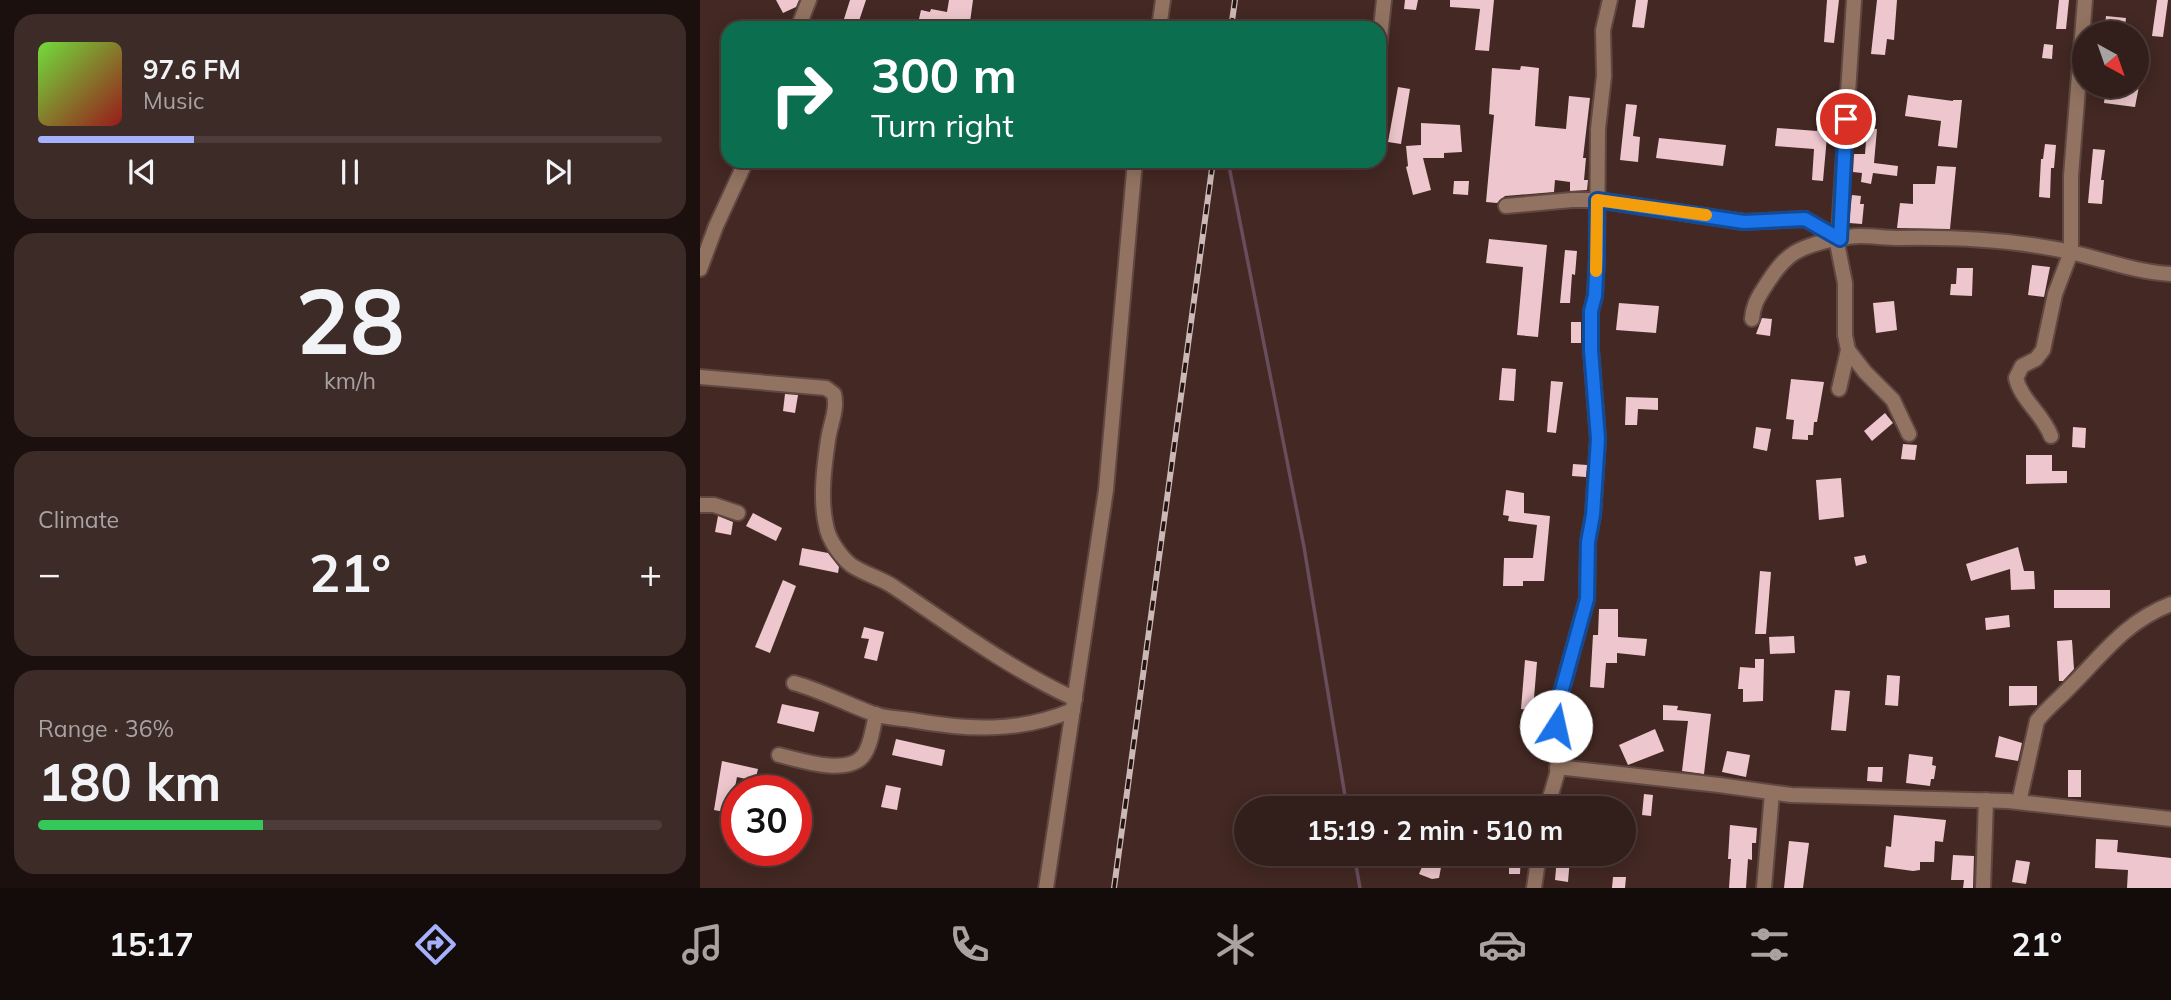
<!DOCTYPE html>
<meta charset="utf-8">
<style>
body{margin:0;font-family:Mulish,sans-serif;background:#3d2b27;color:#f1f3f6;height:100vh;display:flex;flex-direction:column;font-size:26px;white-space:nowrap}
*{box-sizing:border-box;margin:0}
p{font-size:23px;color:#a8a2a2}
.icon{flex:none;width:38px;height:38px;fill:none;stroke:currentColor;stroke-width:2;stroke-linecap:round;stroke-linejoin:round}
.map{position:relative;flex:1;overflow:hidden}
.sheet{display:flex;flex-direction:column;gap:14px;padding:14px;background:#1c100e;width:700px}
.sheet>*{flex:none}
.hud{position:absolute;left:21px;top:21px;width:665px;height:147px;border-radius:21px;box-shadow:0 4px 18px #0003,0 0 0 2px #4d3c39;background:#0b6e4f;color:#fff;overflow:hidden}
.needle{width:46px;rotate:140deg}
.controls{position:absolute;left:1372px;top:21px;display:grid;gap:14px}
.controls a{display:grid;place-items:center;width:77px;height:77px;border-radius:50%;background:#321e1a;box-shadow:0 4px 18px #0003,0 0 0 2px #4d3c39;font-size:35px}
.speed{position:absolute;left:21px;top:775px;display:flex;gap:14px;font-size:35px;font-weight:700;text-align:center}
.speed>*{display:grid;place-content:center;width:91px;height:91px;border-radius:50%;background:#321e1a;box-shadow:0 4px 18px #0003,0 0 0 2px #4d3c39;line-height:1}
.speed .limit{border:10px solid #d22;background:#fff;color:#111}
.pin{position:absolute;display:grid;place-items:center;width:60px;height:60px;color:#fff;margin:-30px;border:4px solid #fff;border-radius:50%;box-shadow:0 2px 7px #0007}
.me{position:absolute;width:77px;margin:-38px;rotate:10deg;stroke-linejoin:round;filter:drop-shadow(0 0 5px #0008)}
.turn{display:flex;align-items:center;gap:24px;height:147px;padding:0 35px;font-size:32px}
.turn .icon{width:91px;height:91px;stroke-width:2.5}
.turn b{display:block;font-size:49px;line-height:60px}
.big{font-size:52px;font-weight:700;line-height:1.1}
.sheet .card{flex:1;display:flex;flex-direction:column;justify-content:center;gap:10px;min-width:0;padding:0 24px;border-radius:21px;background:#3d2b27}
.sheet .dial{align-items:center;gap:0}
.dial b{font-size:91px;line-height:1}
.song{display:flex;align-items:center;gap:21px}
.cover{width:84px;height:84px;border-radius:10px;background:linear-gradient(135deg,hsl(100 70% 55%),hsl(0 70% 35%))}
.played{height:7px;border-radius:4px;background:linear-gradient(90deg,#a5b1fc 25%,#4d3c39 25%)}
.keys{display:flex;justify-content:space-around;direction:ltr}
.heat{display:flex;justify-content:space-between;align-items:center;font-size:38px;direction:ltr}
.charge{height:10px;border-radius:5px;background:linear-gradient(90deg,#34c759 36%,#4d3c39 0)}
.trip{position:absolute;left:534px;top:796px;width:402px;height:70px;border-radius:35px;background:#321e1a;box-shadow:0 4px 18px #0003,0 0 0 2px #4d3c39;font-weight:700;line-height:70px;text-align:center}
.menu{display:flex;height:112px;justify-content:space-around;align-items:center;background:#140c0a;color:#a8a2a2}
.menu .icon{width:49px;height:49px}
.menu .active{color:#a5b1fc}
.menu b{font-size:32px;color:#f1f3f6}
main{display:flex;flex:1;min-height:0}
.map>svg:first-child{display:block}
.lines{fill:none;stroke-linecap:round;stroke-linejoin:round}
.stream{stroke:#684d5c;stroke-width:3.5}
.building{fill:#edc7cd}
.minor-casing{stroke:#604742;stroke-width:18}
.minor{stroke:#927361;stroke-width:14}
.rail-casing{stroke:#cdb8b5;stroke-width:6}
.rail{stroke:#211412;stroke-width:3.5;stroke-dasharray:10;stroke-linecap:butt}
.route-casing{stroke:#114b97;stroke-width:18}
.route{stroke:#1a73e8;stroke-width:12}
.slow{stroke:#f59e0b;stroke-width:12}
</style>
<main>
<section class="sheet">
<div class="card">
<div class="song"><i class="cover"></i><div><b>97.6 FM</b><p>Music</p></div></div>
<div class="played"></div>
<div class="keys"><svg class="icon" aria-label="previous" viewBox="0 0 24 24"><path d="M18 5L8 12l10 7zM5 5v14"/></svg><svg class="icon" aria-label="pause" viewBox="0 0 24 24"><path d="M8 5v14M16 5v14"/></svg><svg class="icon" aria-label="next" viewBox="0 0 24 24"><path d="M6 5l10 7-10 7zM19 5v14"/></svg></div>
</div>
<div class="card dial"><b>28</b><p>km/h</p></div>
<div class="card"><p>Climate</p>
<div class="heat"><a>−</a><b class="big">21°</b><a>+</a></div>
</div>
<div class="card"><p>Range · 36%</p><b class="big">180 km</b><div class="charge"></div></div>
</section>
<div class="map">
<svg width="1471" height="888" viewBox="0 0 1471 888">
<rect width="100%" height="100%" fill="#432823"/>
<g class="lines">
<!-- stream -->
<g class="stream">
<path d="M528 161 604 547 647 808"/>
<path d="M654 854 660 888"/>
</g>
</g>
<!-- building -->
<g class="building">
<path d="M76 0H99L96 7 83 13Z"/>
<path d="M150 0H166L158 24 144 19Z"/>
<path d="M249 0H273L270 22 253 20 252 28H217L221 10 230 12 231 9 247 12Z"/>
<path d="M705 0H718L716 10 704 9Z"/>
<path d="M750 0H794L789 51 775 50 780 9 750 7Z"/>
<path d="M936 0H948L944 28 932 27Z"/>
<path d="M1127 0H1139L1134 43 1124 42Z"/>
<path d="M1177 0H1197L1194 40 1187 39 1185 55 1171 54Z"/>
<path d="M1359 0H1369L1366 29H1356Z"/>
<path d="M1457 0H1468L1463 37 1452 36Z"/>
<path d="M1406 16 1426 18 1425 27 1417 26 1416 33H1404Z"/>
<path d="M1344 44 1353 45 1352 59 1342 58Z"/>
<path d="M821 66 839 68 835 126 866 129 869 96 890 98 883 158H886L884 180H888L887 190 870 191V182L855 180 854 192 805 196 797 203 786 202 794 115 789 114 792 68 820 70Z"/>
<path d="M1406 86H1439L1435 107 1404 103Z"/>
<path d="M698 87 710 89 701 144 688 142Z"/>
<path d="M1208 95 1253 101V100H1262L1257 148 1238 146 1241 121 1205 116Z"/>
<path d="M926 104 937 105 933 136 940 137 938 162 920 160Z"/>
<path d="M721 123 760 125 762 152 744 153V158H723L731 190 713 195 706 167 708 166 706 146 721 145Z"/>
<path d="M1117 124 1128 125 1123 181 1112 180 1114 149 1075 146 1077 128 1117 131Z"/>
<path d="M1167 128 1177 129 1174 163 1198 166 1197 176 1173 173 1171 184 1161 182 1162 173 1153 172 1154 154H1165Z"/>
<path d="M959 138 1026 145 1023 166 956 158Z"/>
<path d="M1345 144 1356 145 1354 168H1351L1350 198 1339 197 1341 159H1343Z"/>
<path d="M1393 149 1405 150 1401 180H1404L1402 204 1388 203Z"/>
<path d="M1237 166 1256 167 1250 229 1197 228 1200 203 1213 204V184H1235Z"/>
<path d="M754 181H769L768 195 753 194Z"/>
<path d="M1152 195 1161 196 1160 204H1164L1162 224 1149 223Z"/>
<path d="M789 239 847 245 838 337 817 335 823 267 786 263Z"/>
<path d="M865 250 877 251 875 275 872 274 870 303H860Z"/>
<path d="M1332 265 1350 267 1344 297 1328 295Z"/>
<path d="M1257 268H1273L1272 296 1250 295 1251 284H1256Z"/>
<path d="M1194 301 1197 330 1176 333 1173 303Z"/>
<path d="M919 303 959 306 956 333 916 330Z"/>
<path d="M1062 318 1072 319 1070 336 1056 334Z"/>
<rect x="871" y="322" width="10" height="21"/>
<path d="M802 368 816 369 814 401 799 400Z"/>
<path d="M1091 379 1124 382 1117 422H1114L1113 435H1108V440L1092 439 1094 420 1086 419Z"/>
<path d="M851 381 863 382 856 433 847 432Z"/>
<path d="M85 394 98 395 95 413 83 411Z"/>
<path d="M926 397 958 398V410L938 409 937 425H925Z"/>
<path d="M1185 413 1193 423 1172 441 1164 431Z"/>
<path d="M1056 427 1071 429 1067 451 1053 448Z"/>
<path d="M1373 427 1386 428 1385 448 1372 447Z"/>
<path d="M1203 444 1217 445 1215 460 1201 459Z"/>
<path d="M1326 455H1352V471H1367V483L1326 484Z"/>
<path d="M873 464 887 465 886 477 872 476Z"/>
<path d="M1141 478 1144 517 1119 520 1116 480Z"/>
<path d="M806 490 824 493V513L850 516 844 581H823V586H803L804 558H833L837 525 808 521 809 516 803 515Z"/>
<path d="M53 513 82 528 76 541 46 526Z"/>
<path d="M18 516 33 522 31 535 15 532Z"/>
<path d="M1318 547 1324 571H1334L1335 589 1311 590 1310 569 1271 581 1266 564Z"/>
<path d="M102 548 128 553 139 567 138 573 99 565Z"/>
<path d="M1165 555 1167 563 1156 566 1154 557Z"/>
<path d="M1060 571 1071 572 1066 634H1055Z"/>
<path d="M83 580 96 586 70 653 55 647Z"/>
<rect x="1354" y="590" width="56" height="18"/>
<path d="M899 609H918V637L947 639 945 656 917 653V663H906L904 688 890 687 893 635H898Z"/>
<path d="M1309 615 1310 627 1286 630 1285 618Z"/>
<path d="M164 627 184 632 177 661 164 658 169 639 161 638Z"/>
<path d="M1094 636 1095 653 1070 654 1069 637Z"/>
<path d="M1372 640 1374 669 1363 681H1359L1357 641Z"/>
<path d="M1055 659H1064L1063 701 1043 702V689H1038L1040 667 1055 668Z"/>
<path d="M825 660 837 662 833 710 821 709Z"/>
<path d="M1187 675 1200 676 1198 706 1185 705Z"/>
<path d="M1309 686H1337V705L1309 706Z"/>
<path d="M1135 690 1150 691 1146 731 1131 730Z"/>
<path d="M82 704 119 712 114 732 77 723Z"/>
<path d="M963 705 978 706 977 710 1011 714 1004 774 982 771 988 721 963 720Z"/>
<path d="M955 729 964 751 928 765 919 745Z"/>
<path d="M1299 736 1322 743 1318 761 1295 757Z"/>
<path d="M196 739 245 750 242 766 192 755Z"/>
<path d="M1027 751 1050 755 1046 777 1022 772Z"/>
<path d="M1209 754 1233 757 1232 765 1236 766 1234 779H1231L1230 786 1206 783Z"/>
<path d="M22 761 58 769 55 781 37 777 30 813 14 810Z"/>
<path d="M1168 767H1183L1182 782 1167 781Z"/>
<rect x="1368" y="770" width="13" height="27"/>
<path d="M186 785 201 788 197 810 181 807Z"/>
<path d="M944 794 953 795 951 816 942 815Z"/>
<path d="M1194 815 1246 820 1243 842 1235 841 1234 862H1220V870L1213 871 1184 867 1186 846 1191 847Z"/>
<path d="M1030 825 1057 828 1056 843H1052V860L1048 859 1046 888H1029L1031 859H1028Z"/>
<path d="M1396 839 1418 840 1417 852 1471 858V888H1427L1428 870 1395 868Z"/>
<path d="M1089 841 1109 843 1103 888H1084Z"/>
<path d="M809 854H821L820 874H809Z"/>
<path d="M727 855 743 857 739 878 732 879 719 874Z"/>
<path d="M1253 855 1274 856 1273 888H1263L1264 880H1251Z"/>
<path d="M857 857 870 858 868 882 855 880Z"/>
<path d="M1316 860 1330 862 1326 884 1312 882Z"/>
<path d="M913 877H926L925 888H912Z"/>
</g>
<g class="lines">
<!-- minor casing -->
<g class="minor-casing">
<g id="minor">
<path d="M98 28 109 0"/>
<path d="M459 28 463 0"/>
<path d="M679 47 684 0"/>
<path d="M806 206 872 200H897L1044 222 1105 219 1140 239C1159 233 1178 238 1199 238 1249 237 1300 239 1350 248 1390 254 1430 272 1471 274"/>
<path d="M0 269 16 226 46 161"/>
<path d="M1052 319C1053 306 1057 299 1064 288 1087 251 1097 248 1139 238"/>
<path d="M1148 350 1165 372 1193 400 1209 434"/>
<path d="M0 377 126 388 134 394C138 409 130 425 128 440 124 467 120 499 126 525 128 539 140 556 151 565 164 574 181 578 194 587 253 627 310 669 375 699"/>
<path d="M1139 389 1148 350 1145 335V283L1138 248 1154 0"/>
<path d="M1351 436C1343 414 1321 400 1316 378L1322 366 1336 359 1343 350 1355 294 1371 252V176L1385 0"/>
<path d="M0 505H14L38 513"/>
<path d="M94 683C122 691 147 704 174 714 185 718 199 718 211 720 267 730 319 733 373 710"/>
<path d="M79 755C100 760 146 776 163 756 171 746 173 727 176 714"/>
<path d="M857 767 1019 785 1091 795 1308 801 1471 819"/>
<path d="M1319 802 1337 721C1347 708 1360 698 1371 686 1404 653 1425 622 1471 604"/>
<path d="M847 808 857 774 859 751 856 726 858 704 887 599 888 542 893 515 898 439 891 350V311L895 296 897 257 898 129 904 76 903 30 910 0"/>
<path d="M346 888 406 490 435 161"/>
<path d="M834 888 839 854"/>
<path d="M1064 888 1072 793"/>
<path d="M1283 888 1286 800"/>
</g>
</g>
<!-- minor -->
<use href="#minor" class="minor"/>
<!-- rail casing -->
<g class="rail-casing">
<g id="rail">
<path d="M531 28 535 0"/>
<path d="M414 888 513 161"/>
</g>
</g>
<!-- rail -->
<use href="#rail" class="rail"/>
</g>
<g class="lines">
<!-- route casing -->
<g class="route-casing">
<path id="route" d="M856 726 858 704 887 599 888 542 893 515 898 439 891 350V311L895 296 897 257V200L1044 222 1105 219 1140 239 1146 119"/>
</g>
<!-- route -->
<use href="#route" class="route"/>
<!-- slow -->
<path class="slow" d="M896 271 897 200 1006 215"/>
</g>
</svg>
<div class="controls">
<a><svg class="needle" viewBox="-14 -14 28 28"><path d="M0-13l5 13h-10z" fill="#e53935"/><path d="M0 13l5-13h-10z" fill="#a8a2a2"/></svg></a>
</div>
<div class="speed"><div class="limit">30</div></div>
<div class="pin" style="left:1146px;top:119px;background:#d93025"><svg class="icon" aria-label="arrive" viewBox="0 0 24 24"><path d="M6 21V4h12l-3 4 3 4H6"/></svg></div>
<svg class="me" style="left:856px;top:726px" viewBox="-20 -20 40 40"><circle r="19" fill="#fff"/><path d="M0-13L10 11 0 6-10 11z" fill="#1a73e8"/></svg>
<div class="trip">15:19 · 2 min · 510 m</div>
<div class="hud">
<div class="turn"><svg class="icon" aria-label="right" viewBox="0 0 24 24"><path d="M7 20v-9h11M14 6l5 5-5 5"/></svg><div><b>300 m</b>Turn right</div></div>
</div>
</div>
</main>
<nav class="menu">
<b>15:17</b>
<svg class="icon active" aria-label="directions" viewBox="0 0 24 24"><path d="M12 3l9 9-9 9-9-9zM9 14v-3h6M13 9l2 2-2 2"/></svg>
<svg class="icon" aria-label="music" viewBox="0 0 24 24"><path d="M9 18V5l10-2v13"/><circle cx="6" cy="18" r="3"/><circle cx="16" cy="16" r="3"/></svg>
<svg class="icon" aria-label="phone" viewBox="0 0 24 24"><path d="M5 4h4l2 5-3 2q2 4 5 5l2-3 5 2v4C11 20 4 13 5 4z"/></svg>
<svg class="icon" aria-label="climate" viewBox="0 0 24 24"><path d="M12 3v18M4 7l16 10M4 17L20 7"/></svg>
<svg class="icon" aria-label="car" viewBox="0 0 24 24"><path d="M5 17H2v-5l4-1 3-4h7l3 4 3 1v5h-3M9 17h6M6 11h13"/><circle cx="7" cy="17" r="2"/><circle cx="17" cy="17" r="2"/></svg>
<svg class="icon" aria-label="filters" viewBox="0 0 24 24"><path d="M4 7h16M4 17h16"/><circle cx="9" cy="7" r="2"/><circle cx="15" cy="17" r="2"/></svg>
<b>21°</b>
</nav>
